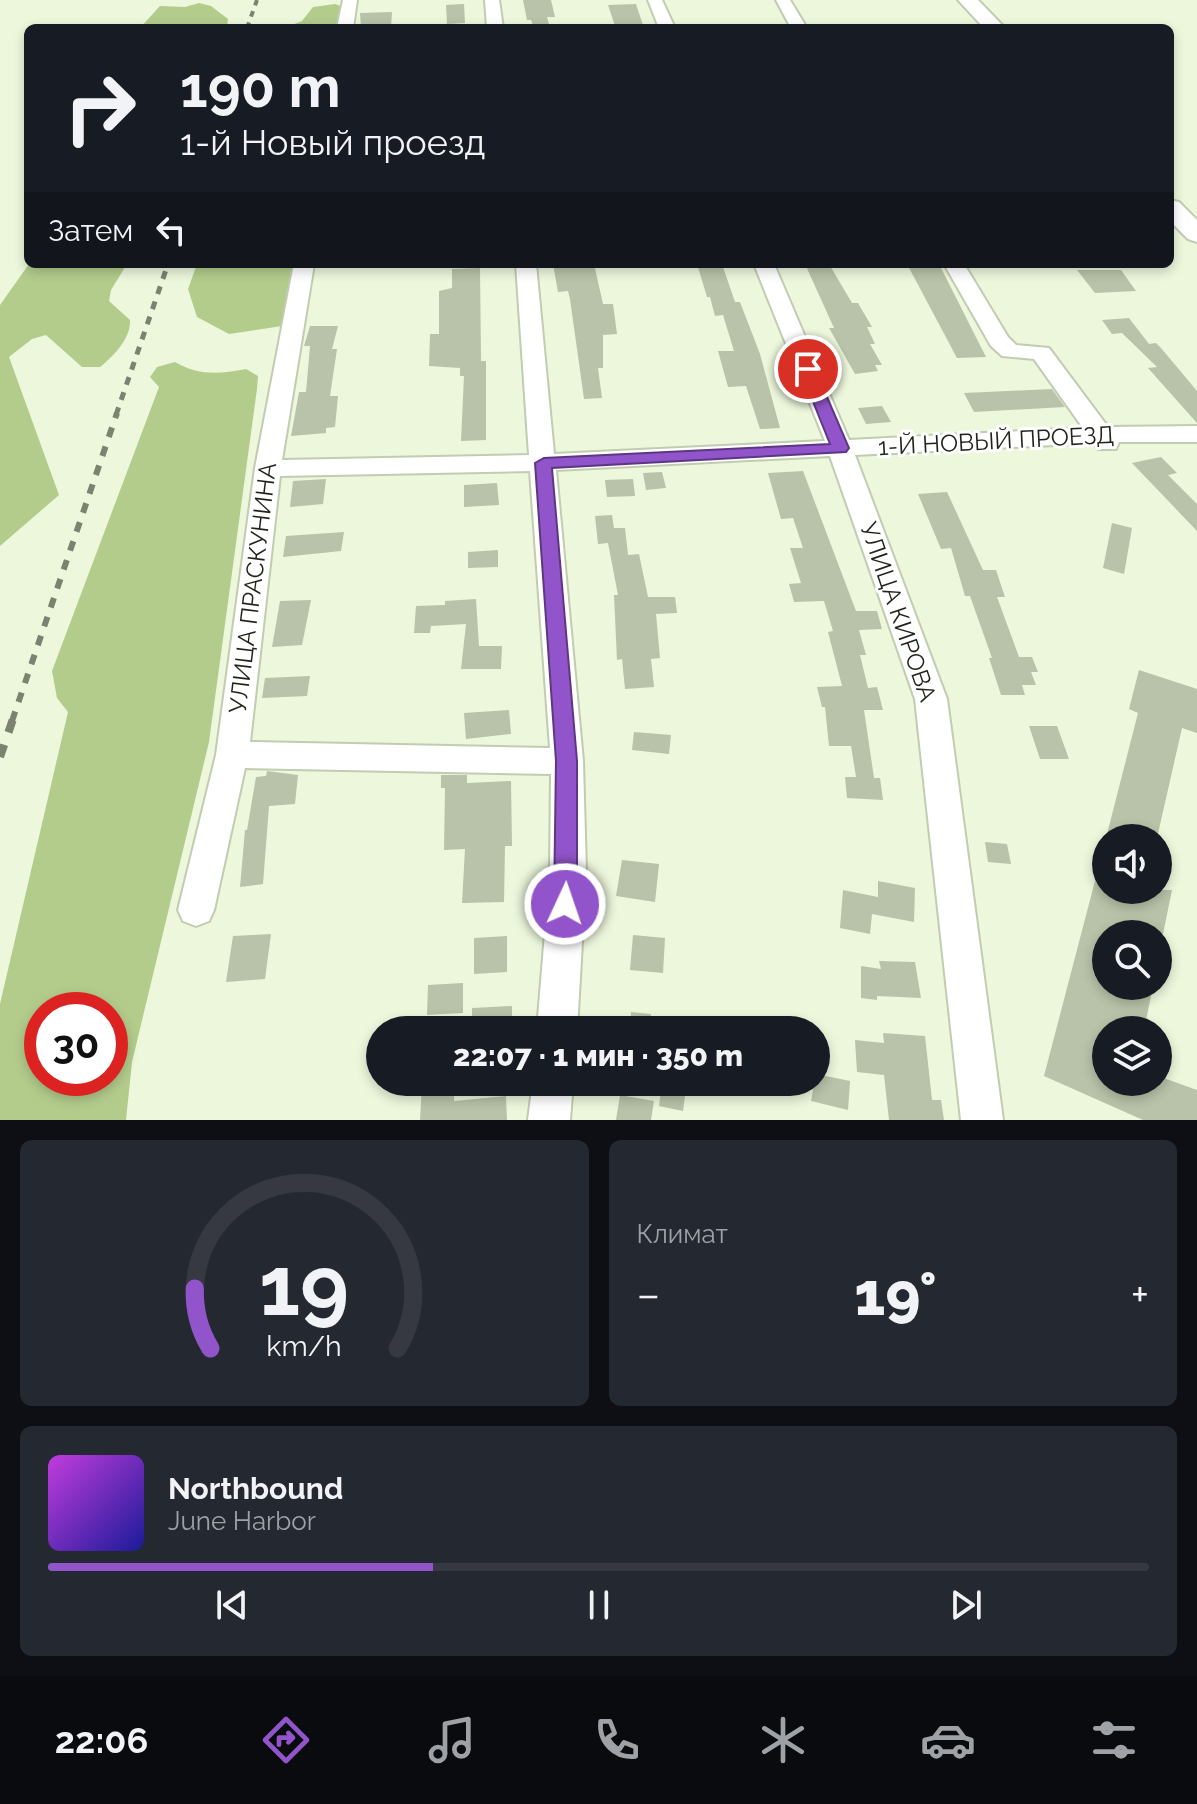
<!DOCTYPE html>
<html lang="ru">
<meta charset="utf-8">
<style>
body{margin:0;font-family:Raleway,sans-serif;background:#242831;color:#f1f3f6;height:100vh;display:flex;flex-direction:column;font-size:30px;white-space:nowrap}
*{box-sizing:border-box;margin:0}
p{font-size:26px;color:#9ea1a6}
.icon{flex:none;width:44px;height:44px;fill:none;stroke:currentColor;stroke-width:2;stroke-linecap:round;stroke-linejoin:round}
.map{position:relative;height:1120px;overflow:hidden}
.panel{display:flex;flex-direction:column;gap:20px;padding:20px;background:#0d0f14;flex:1}
.panel>*{flex:none}
.banner{position:absolute;left:24px;top:24px;width:1150px;height:244px;border-radius:12px;box-shadow:0 4px 12px #0003;background:#171b24;color:#f1f3f6;overflow:hidden}
.tools{position:absolute;left:1092px;top:824px;display:grid;gap:16px}
.tools a{display:grid;place-items:center;width:80px;height:80px;border-radius:50%;background:#171b24;box-shadow:0 4px 12px #0003;font-size:40px}
.speed{position:absolute;left:24px;top:992px;display:flex;gap:16px;font-size:40px;font-weight:700;text-align:center}
.speed>*{display:grid;place-content:center;width:104px;height:104px;border-radius:50%;background:#171b24;box-shadow:0 4px 12px #0003;line-height:1}
.speed .limit{border:12px solid #d22;background:#fff;color:#111}
.pin{position:absolute;display:grid;place-items:center;width:68px;height:68px;color:#fff;margin:-34px;border:4px solid #fff;border-radius:50%;box-shadow:0 2px 8px #0007}
.me{position:absolute;width:88px;margin:-44px;rotate:3deg;stroke-linejoin:round;filter:drop-shadow(0 0 6px #0008)}
.turn{display:flex;align-items:center;gap:28px;height:168px;padding:0 24px;font-size:36px}
.turn .icon{width:104px;height:104px;stroke-width:2.5}
.turn b{display:block;font-size:56px;line-height:68px}
.then{display:flex;align-items:center;height:76px;padding:0 24px;background:#0003;gap:16px;font-size:30px}
.big{font-size:60px;font-weight:800;line-height:1.1}
.panel .tile{flex:1;display:flex;flex-direction:column;justify-content:center;gap:12px;min-width:0;padding:0 28px;border-radius:12px;background:#242831}
.panel .dial{align-items:center;gap:0}
.dial svg{height:208px;overflow:visible;fill:none;stroke:#363941;stroke-width:7;stroke-linecap:round;text-anchor:middle}
.dial text{fill:#f1f3f6;stroke:none}
.song{display:flex;align-items:center;gap:24px}
.cover{width:96px;height:96px;border-radius:12px;background:linear-gradient(135deg,hsl(290 70% 55%),hsl(240 70% 35%))}
.played{height:8px;border-radius:4px;background:linear-gradient(90deg,#9154ca 35%,#363941 35%)}
.keys{display:flex;justify-content:space-around;direction:ltr}
.heat{display:flex;justify-content:space-between;align-items:center;font-size:44px;direction:ltr}
.panel .tiles{flex:1;display:grid;gap:20px;grid-template-columns:1fr 1fr}
.tile:last-child{grid-column:span 2}
.trip{position:absolute;left:366px;top:1016px;width:464px;height:80px;border-radius:40px;background:#171b24;box-shadow:0 4px 12px #0003;font-weight:800;line-height:80px;text-align:center}
.tab-bar{display:flex;height:128px;justify-content:space-around;align-items:center;background:#090b0e;color:#9ea1a6}
.tab-bar .icon{width:56px;height:56px}
.tab-bar .on{color:#9154ca}
.tab-bar b{font-size:36px;color:#f1f3f6}
.map>svg:first-child{display:block}
.green{fill:#b3cc8c;fill-rule:evenodd}
.building{fill:#b8c3a9}
.lines{fill:none;stroke-linecap:round;stroke-linejoin:round}
.minor-casing{stroke:#c1ccb2;stroke-width:4}
.major-casing{stroke:#c1ccb2;stroke-width:4}
.minor{fill:#fff;fill-rule:evenodd}
.major{fill:#fff;fill-rule:evenodd}
.rail-far3{stroke:#7b8270;stroke-width:4;stroke-dasharray:6 6;stroke-linecap:butt}
.rail-far2{stroke:#7b8270;stroke-width:5;stroke-dasharray:8 8;stroke-linecap:butt}
.rail-far1{stroke:#7b8270;stroke-width:6;stroke-dasharray:10 10;stroke-linecap:butt}
.rail{stroke:#7b8270;stroke-width:8;stroke-dasharray:13 13;stroke-linecap:butt}
.route{fill:#9154ca;stroke:#5e3783;stroke-width:2}
.labels{text-anchor:middle;stroke-width:6;stroke-linejoin:round;paint-order:stroke}
.street-label{font-size:24px;fill:#1f2319;stroke:#fff}
</style>
<div class="map">
<svg width="1197" height="1120" viewBox="0 0 1197 1120">
<rect width="100%" height="100%" fill="#ecf7dc"/>
<!-- green -->
<g class="green">
<path d="M199 3 211 6 228 19 227 28H140L160 6 185 7Z"/>
<path d="M335 4 341 6 337 28H284L302 21 313 7Z"/>
<path d="M29 264H127L111 290 109 301 130 320C131 338 114 356 100 367H82L46 335 32 339 9 357 59 495 0 546V305Z"/>
<path d="M197 264H292L282 326 229 334 197 317 188 289Z"/>
<path d="M175 362C199 376 219 374 246 369L258 376 257 389 209 742 132 1062 126 1120H0V1004L68 712 57 698 52 671 159 387 150 377 157 367ZM42 1010H110V1078H42Z"/>
</g>
<!-- building -->
<g class="building">
<path d="M523 0H551L555 17H547L550 28H534L531 20H527Z"/>
<path d="M464 4 465 23 447 24 446 5Z"/>
<path d="M636 4 644 28 615 26 608 5Z"/>
<path d="M392 12 391 28H361L360 13Z"/>
<path d="M553 264H594L603 304H613L617 334 603 335V368H598L602 398 584 399 570 299 568 291 558 292Z"/>
<path d="M697 264H722L735 302H740L760 354 780 428 760 429 746 386 728 387 718 351H734L723 315 715 316 710 297H707Z"/>
<path d="M805 264H829L852 303H858L872 327H867L875 344H870L882 365H875L878 371 855 374 829 328H834Z"/>
<path d="M907 264H939L986 357 957 358Z"/>
<path d="M480 268 481 361H486V440L461 441 464 376H460V368L429 366 430 334H439V291L452 288V269Z"/>
<path d="M1077 270H1121L1136 291 1095 293Z"/>
<path d="M1129 318 1149 344 1156 343 1161 348 1197 391V423L1148 368 1157 367 1122 333 1112 334 1102 320Z"/>
<path d="M310 326H338L332 349H337L330 396H338L335 427 326 428V433L291 436 299 392H306L310 346H304Z"/>
<path d="M1052 389 1065 407 974 412 964 393Z"/>
<path d="M882 406 891 422 866 424 858 408Z"/>
<path d="M1161 457 1177 473 1168 475 1197 504V531L1132 463Z"/>
<path d="M803 471 856 611H877L882 629 859 630 866 655H860L868 688 877 687 883 710H864L874 778H880L883 800 847 798 845 777H856L851 746H829L825 707H822L817 687 842 686 828 632 833 631 824 601 794 602 789 584 801 583 790 548H803L793 518 781 519 768 473Z"/>
<path d="M662 472 666 488 646 490 643 473Z"/>
<path d="M326 479 323 504 290 507 293 481Z"/>
<path d="M633 479 635 496 607 497 605 480Z"/>
<path d="M497 483 499 505 464 507V485Z"/>
<path d="M947 492 983 570H996L1005 597H997L1019 657H1032L1038 672H1031L1036 685H1022L1025 695H1001L989 658H992L970 596H965L951 548 941 549 918 494Z"/>
<path d="M612 515 614 528H625L628 555 639 554 648 597H675L677 613 656 614 660 658 651 659 654 687 625 689 622 659 617 660 614 595H618L608 543 598 544 595 516Z"/>
<path d="M1112 523 1132 528 1124 574 1103 568Z"/>
<path d="M344 532 341 551 283 557 286 536Z"/>
<path d="M498 550V567L468 568V552Z"/>
<path d="M476 599 479 646H502L501 669H461L466 624 431 626 430 633H414L416 606 445 605V601Z"/>
<path d="M311 600 302 645 272 647 280 601Z"/>
<path d="M1139 670 1197 689V733L1182 728 1157 838H1106L1138 713 1129 709Z"/>
<path d="M310 676 307 696 262 698 265 678Z"/>
<path d="M509 710 511 734 466 739 464 713Z"/>
<path d="M1029 726H1057L1069 759H1040Z"/>
<path d="M634 732 671 735 669 754 632 750Z"/>
<path d="M267 771 298 775 295 804 269 806 263 884 240 887 245 830H247L256 777 266 776Z"/>
<path d="M441 775H467V783L511 781 512 846H505L504 902 462 903 465 849 444 850 445 788H441Z"/>
<path d="M985 842 1007 844 1011 864 988 862Z"/>
<path d="M1101 858 1106 859V890H1172L1163 934H1106V986H1153L1144 1030H1106V1082H1158V1076L1197 1090V1120H1143L1044 1076Z"/>
<path d="M622 860 659 864 655 902 616 896Z"/>
<path d="M878 881 915 888 914 922 872 914 870 934 840 928 843 890 878 897Z"/>
<path d="M271 934 265 979 226 982 233 936Z"/>
<path d="M633 935 665 938 663 973 630 970Z"/>
<path d="M507 936V972L474 974V938Z"/>
<path d="M879 961 915 962 921 998 877 996V1000L861 998V966L881 969Z"/>
<path d="M463 983V1013L427 1015 428 985Z"/>
<path d="M512 1006V1030H472V1008Z"/>
<path d="M631 1012 651 1014 650 1030H630Z"/>
<path d="M883 1033 925 1036 932 1100H941L944 1120H889L884 1075 857 1072 855 1040 884 1043Z"/>
<path d="M816 1074 850 1081 848 1110 811 1101Z"/>
<path d="M662 1082H687L683 1111 659 1106Z"/>
<path d="M454 1083V1101L506 1096 507 1120H420L422 1084Z"/>
<path d="M620 1095 654 1101 651 1120H616Z"/>
</g>
<g class="lines">
<!-- minor casing -->
<g class="minor-casing">
<g id="minor">
<path d="M343 0H357L353 28H337Z"/>
<path d="M485 0H499L503 28H487Z"/>
<path d="M648 0H662L675 28H659Z"/>
<path d="M776 0H790L807 28H791Z"/>
<path d="M294 264H314L282 460 529 455 516 264H536L554 454 825 441 754 264H774L849 440 1083 428 1034 359 1002 356 991 346 944 264H964L1008 337 1016 345 1049 348 1108 427 1197 426V442H1119L1116 449H1098L1093 443 855 455 947 699 1003 1120H961L915 699 830 456 556 470 583 761 586 872 577 1030H537L550 872 551 774 245 768 214 910 209 921 196 926 183 921 178 910 216 755 255 468ZM530 471 550 748 250 742 280 476Z"/>
<path d="M533 1082H573L570 1120H528Z"/>
</g>
</g>
<!-- major casing -->
<g class="major-casing">
<g id="major">
<path d="M958 0H978L1005 28H984Z"/>
<path d="M1170 200 1179 202 1197 220V242L1188 239 1170 221Z"/>
</g>
</g>
<!-- minor -->
<use href="#minor" class="minor"/>
<!-- major -->
<use href="#major" class="major"/>
<!-- rail-far3 -->
<path class="rail-far3" d="M247 28 257 0"/>
<!-- rail-far2 -->
<path class="rail-far2" d="M116 415 168 264"/>
<!-- rail-far1 -->
<path class="rail-far1" d="M12 721 117 413"/>
<!-- rail -->
<path class="rail" d="M0 757 13 719"/>
</g>
<!-- route -->
<path class="route" d="M808 365 815 369 849 448 846 452 552 468 577 761V904L574 911 565 914 557 911 554 904 556 761 535 463 544 458 830 444 800 369Z"/>
<g class="labels">
<!-- street labels -->
<g class="street-label">
<text transform="translate(996 441) rotate(-3)" y="8">1-Й НОВЫЙ ПРОЕЗД</text>
<text transform="translate(253 588) rotate(-83)" y="8">УЛИЦА ПРАСКУНИНА</text>
<text transform="translate(898 612) rotate(71)" y="8">УЛИЦА КИРОВА</text>
</g>
</g>
</svg>
<div class="tools">
<a><svg class="icon" aria-label="sound" viewBox="0 0 24 24"><path d="M4 9h4l5-4v14l-5-4H4zM17 9q2 3 0 6"/></svg></a>
<a><svg class="icon" aria-label="search" viewBox="0 0 24 24"><circle cx="10" cy="10" r="6"/><path d="M15 15l6 6"/></svg></a>
<a><svg class="icon" aria-label="layers" viewBox="0 0 24 24"><path d="M12 4l9 5-9 5-9-5zM3 14l9 5 9-5"/></svg></a>
</div>
<div class="speed"><div class="limit">30</div></div>
<div class="pin" style="left:808px;top:369px;background:#d93025"><svg class="icon" aria-label="arrive" viewBox="0 0 24 24"><path d="M6 21V4h12l-3 4 3 4H6"/></svg></div>
<svg class="me" style="left:565px;top:904px" viewBox="-20 -20 40 40"><circle r="17" fill="#9154ca" stroke="#fff" stroke-width="3"/><path d="M0-11L8 9 0 5-8 9z" fill="#fff"/></svg>
<div class="trip">22:07 · 1 мин · 350 m</div>
<div class="banner">
<div class="turn"><svg class="icon" aria-label="right" viewBox="0 0 24 24"><path d="M7 20v-9h11M14 6l5 5-5 5"/></svg><div><b>190 m</b>1-й Новый проезд</div></div>
<div class="then">Затем<svg class="icon" aria-label="left" viewBox="0 0 24 24"><path d="M17 20v-9H6M10 6l-5 5 5 5"/></svg></div>
</div>
</div>
<section class="panel">
<div class="tiles">
<div class="tile dial"><svg viewBox="0 0 100 80">
<path d="M14 69A42 42 0 1 1 86 69"/>
<path d="M14 69A42 42 0 0 1 8 46" stroke="#9154ca"/>
<text x="50" y="56" font-size="32" font-weight="700">19</text>
<text x="50" y="72" font-size="11">km/h</text>
</svg></div>
<div class="tile"><p>Климат</p>
<div class="heat"><a>−</a><b class="big">19°</b><a>+</a></div>
</div>
<div class="tile">
<div class="song"><i class="cover"></i><div><b>Northbound</b><p>June Harbor</p></div></div>
<div class="played"></div>
<div class="keys"><svg class="icon" aria-label="previous" viewBox="0 0 24 24"><path d="M18 5L8 12l10 7zM5 5v14"/></svg><svg class="icon" aria-label="pause" viewBox="0 0 24 24"><path d="M8 5v14M16 5v14"/></svg><svg class="icon" aria-label="next" viewBox="0 0 24 24"><path d="M6 5l10 7-10 7zM19 5v14"/></svg></div>
</div>
</div>
</section>
<nav class="tab-bar">
<b>22:06</b>
<svg class="icon on" aria-label="directions" viewBox="0 0 24 24"><path d="M12 3l9 9-9 9-9-9zM9 14v-3h6M13 9l2 2-2 2"/></svg>
<svg class="icon" aria-label="music" viewBox="0 0 24 24"><path d="M9 18V5l10-2v13"/><circle cx="6" cy="18" r="3"/><circle cx="16" cy="16" r="3"/></svg>
<svg class="icon" aria-label="phone" viewBox="0 0 24 24"><path d="M5 4h4l2 5-3 2q2 4 5 5l2-3 5 2v4C11 20 4 13 5 4z"/></svg>
<svg class="icon" aria-label="climate" viewBox="0 0 24 24"><path d="M12 3v18M4 7l16 10M4 17L20 7"/></svg>
<svg class="icon" aria-label="car" viewBox="0 0 24 24"><path d="M5 17H2v-5l4-1 3-4h7l3 4 3 1v5h-3M9 17h6M6 11h13"/><circle cx="7" cy="17" r="2"/><circle cx="17" cy="17" r="2"/></svg>
<svg class="icon" aria-label="filters" viewBox="0 0 24 24"><path d="M4 7h16M4 17h16"/><circle cx="9" cy="7" r="2"/><circle cx="15" cy="17" r="2"/></svg>
</nav>
